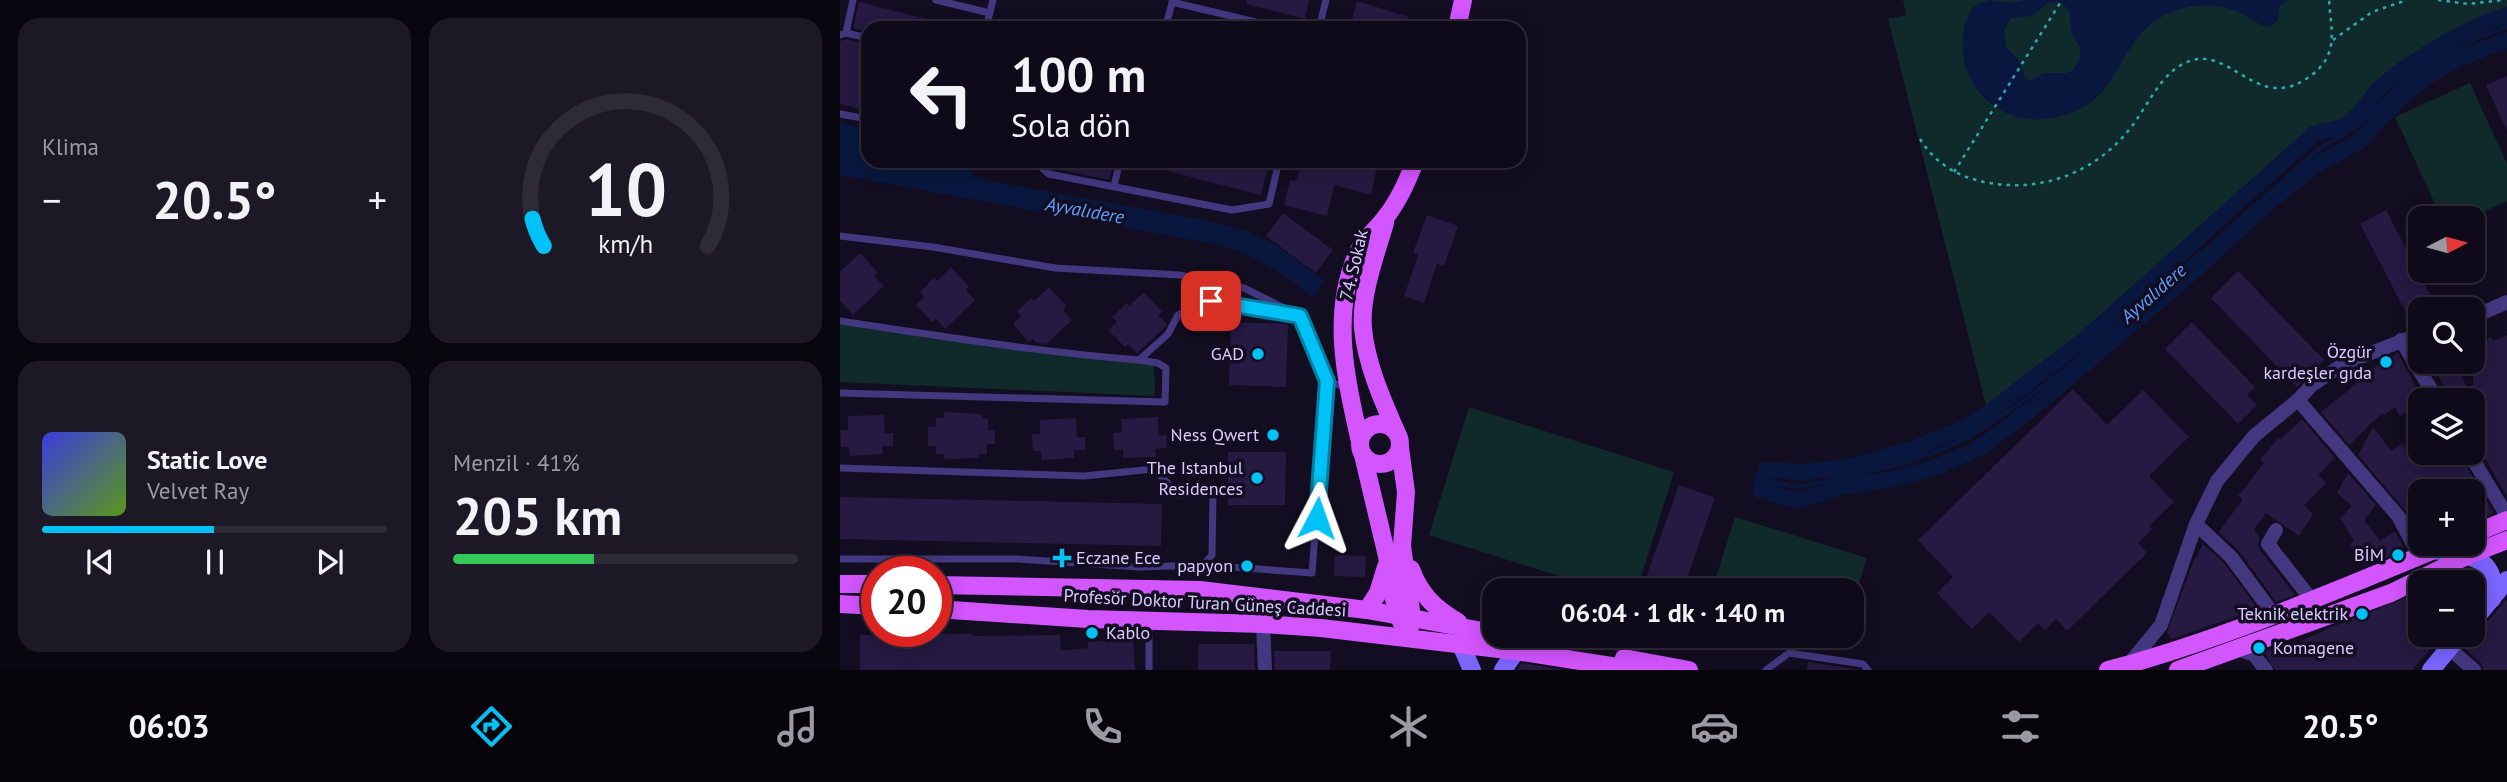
<!DOCTYPE html>
<html lang="tr">
<meta charset="utf-8">
<style>
body{margin:0;font-family:"PT Sans",sans-serif;background:#1c1826;color:#f1f3f6;height:100vh;display:flex;flex-direction:column;font-size:26px;white-space:nowrap}
*{box-sizing:border-box;margin:0}
p{font-size:23px;color:#9b9aa2}
.icon{flex:none;width:38px;height:38px;fill:none;stroke:currentColor;stroke-width:2;stroke-linecap:round;stroke-linejoin:round}
.map{position:relative;flex:1;overflow:hidden}
.panel{display:flex;flex-direction:column;gap:18px;padding:18px;background:#08060e;width:840px}
.panel>*{flex:none}
.guide{position:absolute;left:21px;top:21px;width:665px;height:147px;border-radius:21px;box-shadow:0 4px 18px #0003,0 0 0 2px #2e2b38;background:#0e0a19;color:#f1f3f6;overflow:hidden}
.needle{width:46px;rotate:84deg}
.tools{position:absolute;left:1568px;top:206px;display:grid;gap:14px}
.tools a{display:grid;place-items:center;width:77px;height:77px;border-radius:14px;background:#0e0a19;box-shadow:0 4px 18px #0003,0 0 0 2px #2e2b38;font-size:35px}
.speed{position:absolute;left:21px;top:556px;display:flex;gap:14px;font-size:35px;font-weight:700;text-align:center}
.speed>*{display:grid;place-content:center;width:91px;height:91px;border-radius:50%;background:#0e0a19;box-shadow:0 4px 18px #0003,0 0 0 2px #2e2b38;line-height:1}
.speed .limit{border:10px solid #d22;background:#fff;color:#111}
.pin{position:absolute;display:grid;place-items:center;width:60px;height:60px;color:#fff;margin:-30px;border-radius:14px;box-shadow:0 4px 10px #0006}
.me{position:absolute;width:77px;margin:-38px;rotate:4deg;stroke-linejoin:round;filter:drop-shadow(0 0 5px #0008)}
.turn{display:flex;align-items:center;gap:24px;height:147px;padding:0 35px;font-size:32px}
.turn .icon{width:91px;height:91px;stroke-width:2.5}
.turn b{display:block;font-size:49px;line-height:60px}
.big{font-size:52px;font-weight:700;line-height:1.1}
.panel .card{flex:1;display:flex;flex-direction:column;justify-content:center;gap:10px;min-width:0;padding:0 24px;border-radius:21px;background:#1c1826}
.panel .dial{align-items:center;gap:0}
.dial svg{height:182px;overflow:visible;fill:none;stroke:#2e2b38;stroke-width:7;stroke-linecap:round;text-anchor:middle}
.dial text{fill:#f1f3f6;stroke:none}
.song{display:flex;align-items:center;gap:21px}
.cover{width:84px;height:84px;border-radius:10px;background:linear-gradient(135deg,hsl(240 70% 55%),hsl(90 70% 35%))}
.played{height:7px;border-radius:4px;background:linear-gradient(90deg,#01c2f7 50%,#2e2b38 50%)}
.keys{display:flex;justify-content:space-around;direction:ltr}
.heat{display:flex;justify-content:space-between;align-items:center;font-size:38px;direction:ltr}
.charge{height:10px;border-radius:5px;background:linear-gradient(90deg,#34c759 41%,#2e2b38 0)}
.panel .tiles{flex:1;display:grid;gap:18px;grid-template-columns:repeat(2,1fr)}
.trip{position:absolute;left:642px;top:578px;width:382px;height:70px;border-radius:21px;background:#0e0a19;box-shadow:0 4px 18px #0003,0 0 0 2px #2e2b38;font-weight:700;line-height:70px;text-align:center}
.menu{display:flex;height:112px;justify-content:space-around;align-items:center;background:#06040a;color:#9b9aa2}
.menu .icon{width:49px;height:49px}
.menu .selected{color:#01c2f7}
.menu b{font-size:32px;color:#f1f3f6}
main{display:flex;flex:1;min-height:0}
.map>svg:first-child{display:block}
.green{fill:#10292b}
.water{fill:#09173e;fill-rule:evenodd}
.lines{fill:none;stroke-linecap:round;stroke-linejoin:round}
.stream{stroke:#09173e;stroke-width:4.5}
.canal{stroke:#09173e;stroke-width:16}
.building{fill:#261942}
.path{stroke:#2eabb2;stroke-width:2.5;stroke-dasharray:3.5 5;stroke-linecap:butt}
.lane{stroke:#433880;stroke-width:7}
.street{stroke:#433880;stroke-width:14}
.secondary{stroke:#7a65fe;stroke-width:18}
.primary{stroke:#d255fe;stroke-width:18}
.route-casing{stroke:#017ea1;stroke-width:18}
.route{stroke:#01c2f7;stroke-width:12}
.poi-dot{fill:#01c2f7;stroke:#130d21;stroke-width:2.5}
.labels{text-anchor:middle;stroke-width:7;stroke-linejoin:round;paint-order:stroke}
.street-label{font-size:18px;fill:#d9cdff;stroke:#130d21}
.poi-label{font-size:18px;fill:#d9cdff;stroke:#130d21;text-anchor:end}
.water-label{font-size:19px;font-style:italic;fill:#5ca1fe;stroke:#130d21}
</style>
<main>
<section class="panel">
<div class="tiles">
<div class="card"><p>Klima</p>
<div class="heat"><a>−</a><b class="big">20.5°</b><a>+</a></div>
</div>
<div class="card dial"><svg viewBox="0 0 100 80">
<path d="M14 69A42 42 0 1 1 86 69"/>
<path d="M14 69A42 42 0 0 1 9 57" stroke="#01c2f7"/>
<text x="50" y="56" font-size="32" font-weight="700">10</text>
<text x="50" y="72" font-size="11">km/h</text>
</svg></div>
<div class="card">
<div class="song"><i class="cover"></i><div><b>Static Love</b><p>Velvet Ray</p></div></div>
<div class="played"></div>
<div class="keys"><svg class="icon" aria-label="previous" viewBox="0 0 24 24"><path d="M18 5L8 12l10 7zM5 5v14"/></svg><svg class="icon" aria-label="pause" viewBox="0 0 24 24"><path d="M8 5v14M16 5v14"/></svg><svg class="icon" aria-label="next" viewBox="0 0 24 24"><path d="M6 5l10 7-10 7zM19 5v14"/></svg></div>
</div>
<div class="card"><p>Menzil · 41%</p><b class="big">205 km</b><div class="charge"></div></div>
</div>
</section>
<div class="map">
<svg width="1667" height="670" viewBox="0 0 1667 670">
<rect width="100%" height="100%" fill="#130d21"/>
<!-- green -->
<g class="green">
<path d="M1063 0H1667V15C1630 26 1572 60 1543 85 1530 97 1520 117 1506 125 1497 130 1484 130 1474 134L1245 339 1148 413 1048 19 1066 15Z"/>
<path d="M1630 83 1667 164V201L1628 219H1602L1555 117Z"/>
<path d="M0 319 314 364 315 396 0 382Z"/>
<path d="M629 407 834 472 797 590H763L589 535Z"/>
<path d="M895 517 1027 558 1012 606V590H872Z"/>
</g>
<!-- water -->
<g class="water">
<path d="M1150 0 1170 3 1184 0H1448L1439 7 1438 21 1429 27C1419 26 1411 18 1401 13 1380 3 1351 3 1329 13 1273 39 1286 100 1221 116 1204 121 1186 121 1169 114 1147 105 1131 87 1125 64 1120 45 1122 18 1137 4ZM1218 1 1223 4 1230 12 1231 33 1240 47V59L1233 70 1227 73H1204L1190 81 1185 76 1178 59 1166 47 1164 29 1171 18 1192 16 1208 3Z"/>
<path d="M0 123 28 128V161H130L134 178 364 220 409 232 433 243 484 280 474 298C441 272 421 258 380 245L0 175Z"/>
</g>
<g class="lines">
<!-- stream -->
<path class="stream" d="M924 480 950 486 968 485 1057 465 1098 451 1129 437 1176 406 1232 364 1371 245 1475 152 1523 122 1562 83 1591 63 1642 36 1667 26"/>
<!-- canal -->
<path class="canal" d="M1667 15C1630 26 1572 60 1543 85 1530 97 1520 117 1506 125 1497 130 1484 130 1474 134L1245 339 1148 413 1122 429 1069 450 1012 466 966 472 926 470 920 490 958 501 1001 487 1048 480 1095 468 1141 447 1193 408 1344 280 1430 201 1475 166 1520 141 1557 101 1586 77 1618 59 1667 40"/>
</g>
<!-- building -->
<g class="building">
<path d="M407 0H469L465 19 406 4Z"/>
<path d="M517 1 569 17 565 28 510 27Z"/>
<path d="M19 2 107 24V28H28V32L13 28Z"/>
<path d="M6 39 28 44V111L0 104V41Z"/>
<path d="M1667 76V131L1646 85Z"/>
<path d="M223 161H274L269 180 221 170Z"/>
<path d="M305 161H409L428 166 421 195 304 165Z"/>
<path d="M461 161H538L531 195 494 185 487 216 444 205 450 180 456 181Z"/>
<path d="M1546 210 1598 310H1580V325L1573 326 1520 224Z"/>
<path d="M443 213 493 250 476 273 426 236Z"/>
<path d="M587 215 618 226 604 266 597 263 584 303 564 296 578 255 573 253Z"/>
<path d="M20 253 38 273 34 276 44 286 13 315 0 300V272Z"/>
<path d="M111 267 129 287 126 290 135 300 105 329 96 319 92 322 76 305 84 297 80 292 94 278 97 281Z"/>
<path d="M1398 271 1484 360 1457 387 1371 298Z"/>
<path d="M209 287 226 306 223 310 232 320 206 344 197 343 193 339 189 342 173 324 181 316 177 311 191 298 194 301Z"/>
<path d="M304 292 322 312 318 315 327 324 323 329 297 353 288 344 285 347 268 330 277 322 272 317 287 303 289 306Z"/>
<path d="M391 322 448 324 446 387 389 385Z"/>
<path d="M1352 322 1415 387 1407 395 1417 405 1398 424 1325 349Z"/>
<path d="M1667 335V497L1633 437V401H1612L1591 362H1613L1633 398V346L1651 337 1653 341Z"/>
<path d="M1558 353 1583 401 1560 416 1555 407 1545 415 1542 413 1509 445 1481 412 1533 371 1532 369Z"/>
<path d="M1233 389 1267 425 1303 390 1349 437 1309 476 1334 502 1309 526 1312 529 1298 543 1307 553 1227 631 1216 619 1205 630 1198 623 1179 642 1149 612 1132 629 1097 593 1113 577 1078 540Z"/>
<path d="M104 412 141 414 142 419H148V430H155V444H147V454H139V458L104 459V454H96V446H88V427L96 426V418H104Z"/>
<path d="M44 415 45 433H53V446H42L43 454 10 456 9 447H1L0 430H8V416Z"/>
<path d="M318 417V436L326 435 327 448 315 449 316 457 283 458V449L274 450 273 433 282 432 281 419Z"/>
<path d="M236 418 237 437H245V450H234V458L202 460 201 451H193L192 434H200V420Z"/>
<path d="M1462 419 1495 458 1478 475 1486 483 1464 505 1473 514 1459 536 1426 513 1414 529 1420 538 1418 544 1420 550 1455 595 1436 602 1399 551 1379 532 1403 499 1398 496 1424 463 1420 460 1438 438 1440 440Z"/>
<path d="M1533 427 1551 451 1562 443 1571 454 1580 448V453H1619L1654 513 1633 522V492H1580L1579 535 1565 510 1518 455Z"/>
<path d="M388 452H446L445 505H388Z"/>
<path d="M1508 473 1536 505 1524 520 1540 541 1555 531 1563 546 1551 556 1525 566 1509 545 1514 541 1500 518 1512 506 1497 493Z"/>
<path d="M839 485 875 498 843 590H825L804 583Z"/>
<path d="M0 497 322 504 321 546 0 539Z"/>
<path d="M1363 544 1384 563 1418 609 1331 639 1327 632 1353 563Z"/>
<path d="M495 555 526 556 525 577 494 576Z"/>
<path d="M1631 569 1637 574 1641 586 1633 597V583H1604Z"/>
<path d="M1580 591V635H1602L1572 670H1435L1424 652 1444 644 1447 647 1506 621 1569 597 1571 599Z"/>
<path d="M1667 599V670H1643L1641 663 1624 648Z"/>
<path d="M132 634V636L220 635 221 651 248 648V642L293 639 295 670H20V635Z"/>
<path d="M358 644H414L415 670H358Z"/>
<path d="M434 651H491L490 670H435Z"/>
<path d="M968 662 1020 670H967Z"/>
<path d="M682 663 724 670H677Z"/>
</g>
<g class="lines">
<!-- path -->
<g class="path">
<path d="M1598 0 1628 4 1663 0"/>
<path d="M1493 40 1532 12 1567 0"/>
<path d="M1080 139C1096 165 1120 178 1150 183 1208 193 1264 168 1297 119 1310 100 1323 73 1345 63 1389 41 1416 115 1469 77 1500 55 1491 32 1489 0"/>
<path d="M1114 172 1222 0"/>
</g>
<!-- lane -->
<g class="lane">
<path d="M96 0 150 13"/>
<path d="M332 2 441 28"/>
<path d="M146 28 153 0"/>
<path d="M325 28 333 0"/>
<path d="M479 28 486 0"/>
<path d="M6 33 28 38"/>
<path d="M0 35 6 33 13 0"/>
<path d="M0 114 28 119"/>
<path d="M194 161 209 174 392 210 429 204 439 161"/>
<path d="M274 186 280 161"/>
<path d="M0 236 93 247 215 268 340 275 404 288 452 312"/>
<path d="M0 321C100 336 198 352 299 360L328 334 338 315 371 301 460 316 487 381 508 388"/>
<path d="M0 393 325 402 326 368 318 363 299 360"/>
<path d="M0 468 244 476 314 469 339 495 373 493 372 555 363 565"/>
<path d="M0 559H177L300 567 363 565 472 573 487 381"/>
<path d="M309 670V621"/>
<path d="M926 670 949 653 1023 664 1028 670"/>
</g>
<!-- street -->
<g class="street">
<path d="M1633 317 1667 302"/>
<path d="M1561 340 1598 401"/>
<path d="M1458 400 1558 516 1580 557"/>
<path d="M1629 453 1667 516"/>
<path d="M1356 524 1391 557 1434 615"/>
<path d="M1436 530 1428 544 1471 599"/>
<path d="M423 624 425 670"/>
<path d="M1609 648 1634 670"/>
<path d="M1398 649 1414 655 1426 670"/>
<path d="M1289 664 1321 625 1356 524 1377 481 1414 436 1458 400 1472 385 1505 363 1580 334"/>
</g>
<!-- secondary -->
<g class="secondary">
<path d="M1594 550C1628 555 1659 556 1652 599"/>
<path d="M1633 621 1667 580"/>
<path d="M621 645 632 670"/>
<path d="M663 670 676 651 686 645"/>
<path d="M1591 670 1620 635"/>
</g>
<!-- primary -->
<g class="primary">
<path d="M617 28 623 0"/>
<path d="M545 223C536 254 520 296 523 328 526 363 542 399 556 431"/>
<circle cx="540" cy="444" r="20"/>
<path d="M520 442C506 379 490 313 518 252 524 239 537 229 545 218 558 202 568 180 575 161"/>
<path d="M560 448 566 492 562 546 572 618 570 627"/>
<path d="M523 455 547 556 553 596 562 624"/>
<path d="M1633 534 1667 520"/>
<path d="M571 569C580 595 596 609 618 622"/>
<path d="M0 584H37"/>
<path d="M96 585 360 590 527 610 654 633"/>
<path d="M0 604 37 606"/>
<path d="M96 609 248 619 423 624 481 628 676 651 797 670"/>
<path d="M527 610 538 593 546 567"/>
<path d="M667 635 722 646"/>
<path d="M784 658 849 670"/>
<path d="M1268 670C1385 639 1497 590 1609 544"/>
<path d="M1338 670 1551 593 1629 555 1667 540"/>
</g>
</g>
<g class="lines">
<!-- route casing -->
<g class="route-casing">
<path id="route" d="M371 301 460 316 487 381 477 518"/>
</g>
<!-- route -->
<use href="#route" class="route"/>
</g>
<!-- markers -->
<g class="poi-dot">
<circle cx="418" cy="354" r="7"/>
<circle cx="1546" cy="362" r="7"/>
<circle cx="433" cy="435" r="7"/>
<circle cx="417" cy="478" r="7"/>
<circle cx="1558" cy="555" r="7"/>
<path d="M218.5 547.5h7v7h7v7h-7v7h-7v-7h-7v-7h7z"/>
<circle cx="407" cy="566" r="7"/>
<circle cx="1522" cy="614" r="7"/>
<circle cx="252" cy="633" r="7"/>
<circle cx="1419" cy="648" r="7"/>
</g>
<g class="labels">
<!-- street labels -->
<g class="street-label">
<text transform="translate(514 265) rotate(-77)" y="6">74. Sokak</text>
<text transform="translate(365 603) rotate(3)" y="6">Profesör Doktor Turan Güneş Caddesi</text>
</g>
<!-- poi labels -->
<g class="poi-label">
<text x="1532" y="358">Özgür<tspan x="1532" dy="21">kardeşler gıda</tspan></text>
<text x="404" y="360">GAD</text>
<text x="419" y="441">Ness Qwert</text>
<text x="403" y="474">The Istanbul<tspan x="403" dy="21">Residences</tspan></text>
<text x="1544" y="561">BİM</text>
<text x="236" y="564" text-anchor="start">Eczane Ece</text>
<text x="393" y="572">papyon</text>
<text x="1508" y="620">Teknik elektrik</text>
<text x="266" y="639" text-anchor="start">Kablo</text>
<text x="1433" y="654" text-anchor="start">Komagene</text>
</g>
<!-- water labels -->
<g class="water-label">
<text transform="translate(245 210) rotate(10)" y="7">Ayvalıdere</text>
<text transform="translate(1313 293) rotate(-41)" y="7">Ayvalıdere</text>
</g>
</g>
</svg>
<div class="tools">
<a><svg class="needle" viewBox="-14 -14 28 28"><path d="M0-13l5 13h-10z" fill="#e53935"/><path d="M0 13l5-13h-10z" fill="#9b9aa2"/></svg></a>
<a><svg class="icon" aria-label="search" viewBox="0 0 24 24"><circle cx="10" cy="10" r="6"/><path d="M15 15l6 6"/></svg></a>
<a><svg class="icon" aria-label="layers" viewBox="0 0 24 24"><path d="M12 4l9 5-9 5-9-5zM3 14l9 5 9-5"/></svg></a>
<a>+</a>
<a>−</a>
</div>
<div class="speed"><div class="limit">20</div></div>
<div class="pin" style="left:371px;top:301px;background:#d93025"><svg class="icon" aria-label="arrive" viewBox="0 0 24 24"><path d="M6 21V4h12l-3 4 3 4H6"/></svg></div>
<svg class="me" style="left:477px;top:518px" viewBox="-20 -20 40 40"><path d="M0-17L14 15 0 8-14 15z" fill="#01c2f7" stroke="#fff" stroke-width="4"/></svg>
<div class="trip">06:04 · 1 dk · 140 m</div>
<div class="guide">
<div class="turn"><svg class="icon" aria-label="left" viewBox="0 0 24 24"><path d="M17 20v-9H6M10 6l-5 5 5 5"/></svg><div><b>100 m</b>Sola dön</div></div>
</div>
</div>
</main>
<nav class="menu">
<b>06:03</b>
<svg class="icon selected" aria-label="directions" viewBox="0 0 24 24"><path d="M12 3l9 9-9 9-9-9zM9 14v-3h6M13 9l2 2-2 2"/></svg>
<svg class="icon" aria-label="music" viewBox="0 0 24 24"><path d="M9 18V5l10-2v13"/><circle cx="6" cy="18" r="3"/><circle cx="16" cy="16" r="3"/></svg>
<svg class="icon" aria-label="phone" viewBox="0 0 24 24"><path d="M5 4h4l2 5-3 2q2 4 5 5l2-3 5 2v4C11 20 4 13 5 4z"/></svg>
<svg class="icon" aria-label="climate" viewBox="0 0 24 24"><path d="M12 3v18M4 7l16 10M4 17L20 7"/></svg>
<svg class="icon" aria-label="car" viewBox="0 0 24 24"><path d="M5 17H2v-5l4-1 3-4h7l3 4 3 1v5h-3M9 17h6M6 11h13"/><circle cx="7" cy="17" r="2"/><circle cx="17" cy="17" r="2"/></svg>
<svg class="icon" aria-label="filters" viewBox="0 0 24 24"><path d="M4 7h16M4 17h16"/><circle cx="9" cy="7" r="2"/><circle cx="15" cy="17" r="2"/></svg>
<b>20.5°</b>
</nav>
